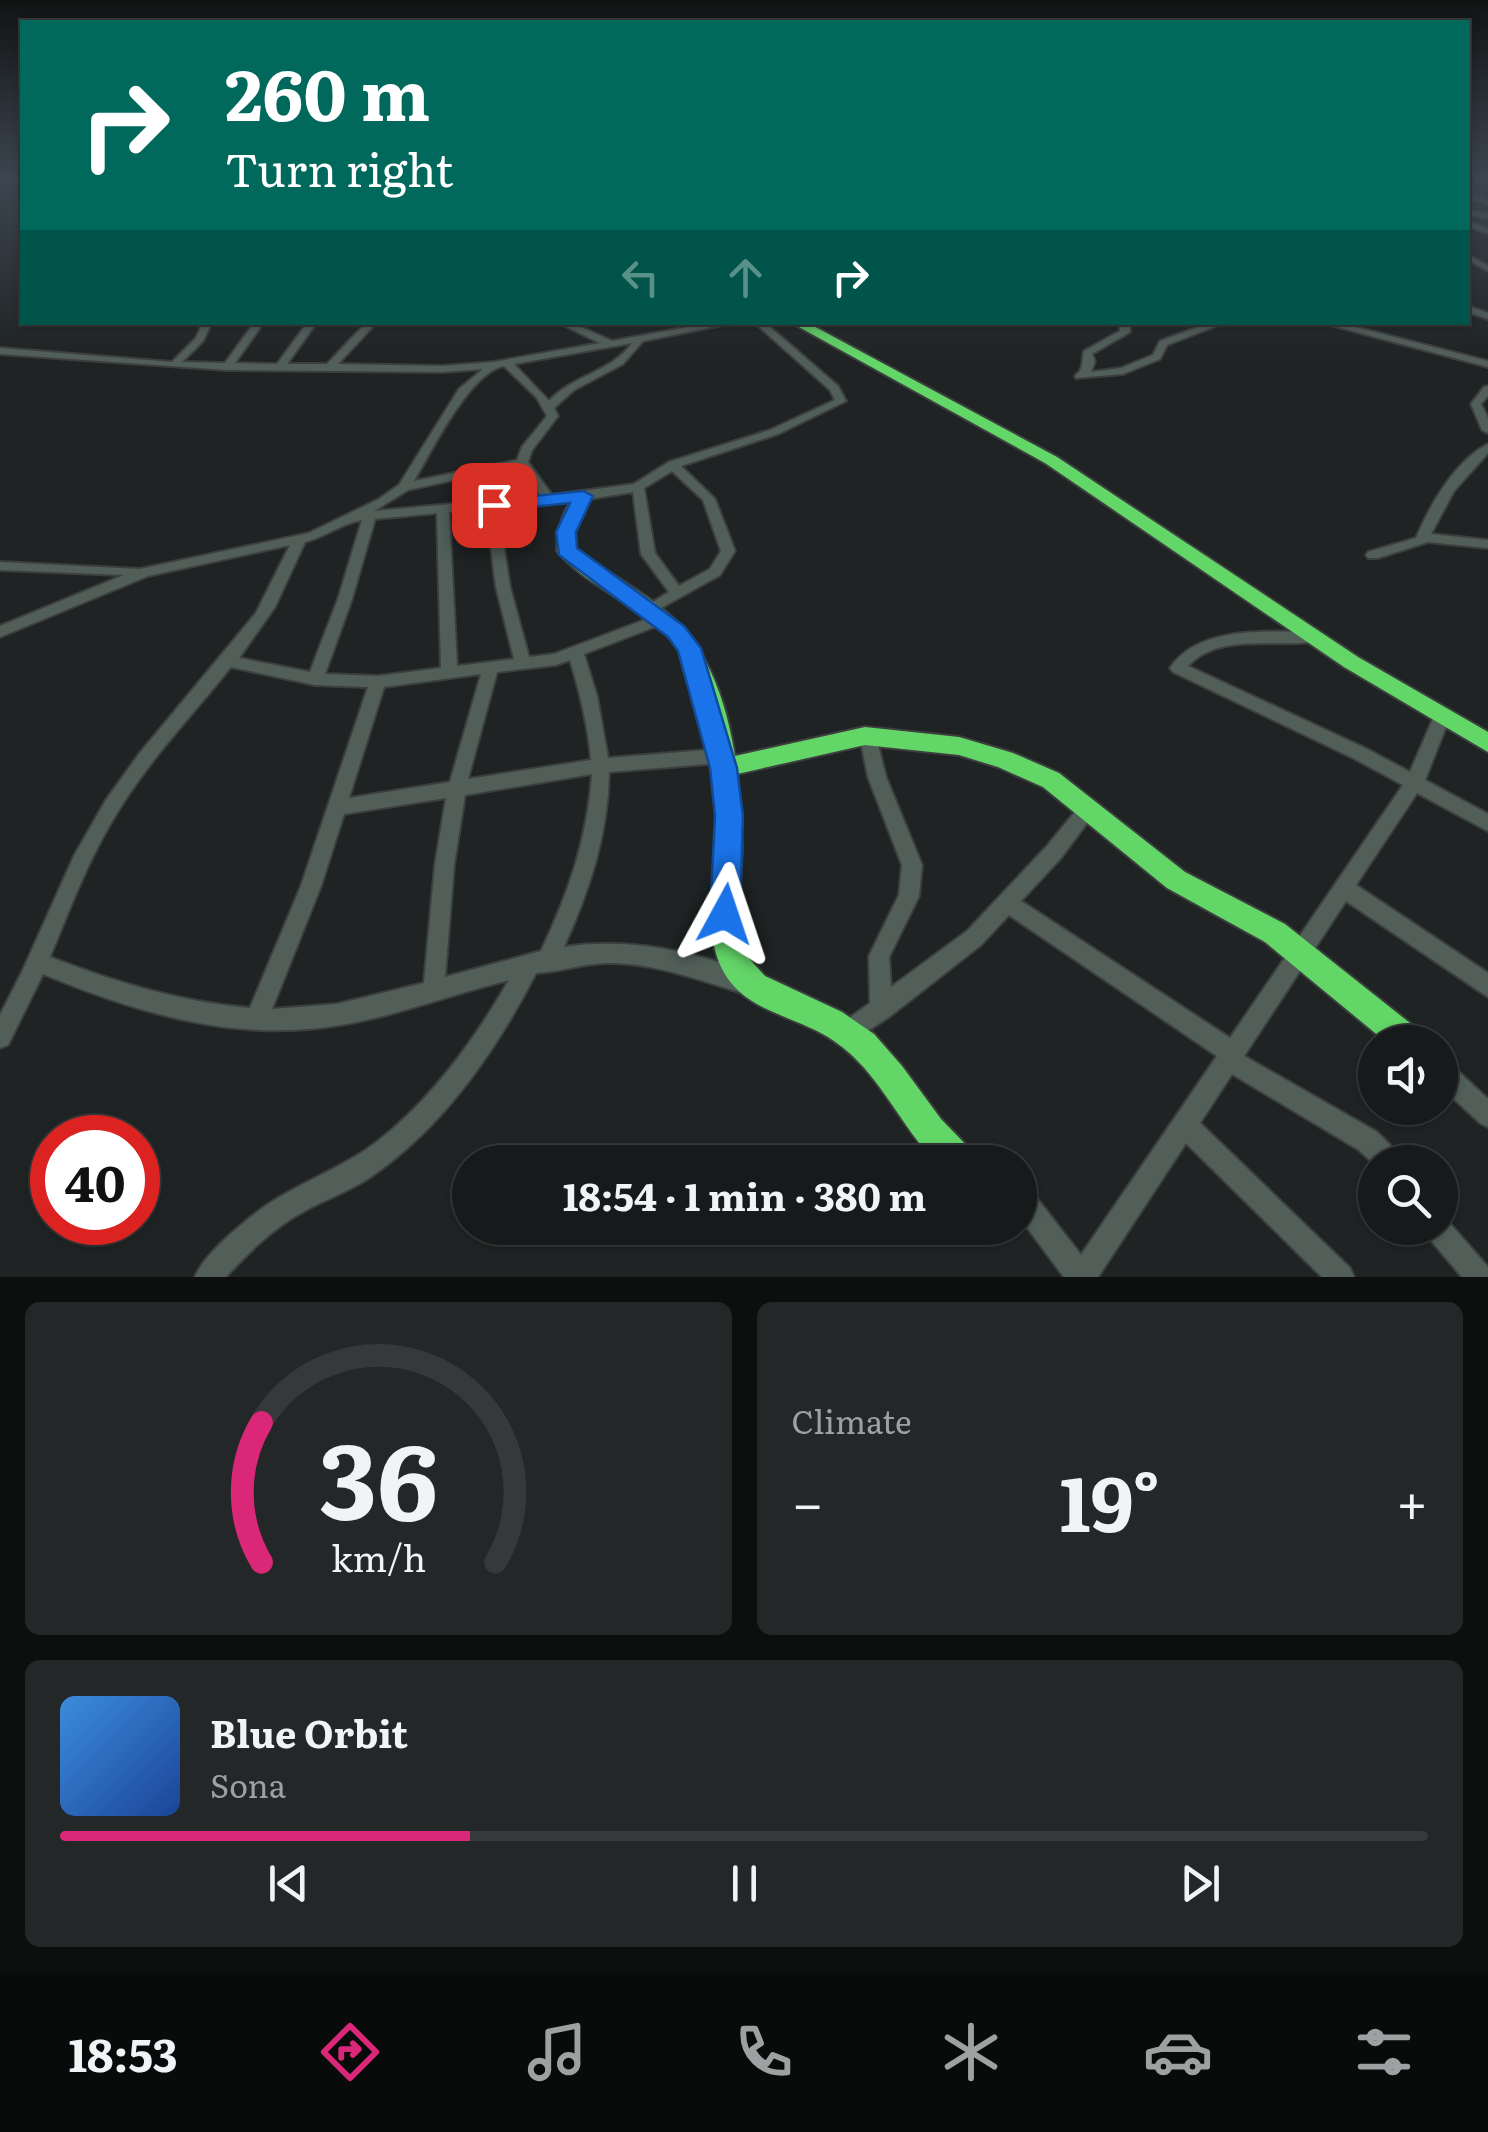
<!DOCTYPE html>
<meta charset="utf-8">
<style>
body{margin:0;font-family:Literata,serif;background:#242727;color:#f1f3f6;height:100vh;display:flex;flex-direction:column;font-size:38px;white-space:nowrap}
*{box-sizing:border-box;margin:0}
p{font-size:32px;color:#9ea1a2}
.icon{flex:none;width:55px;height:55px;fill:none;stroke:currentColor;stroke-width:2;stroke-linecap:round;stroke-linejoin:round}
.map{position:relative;height:1277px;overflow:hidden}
.panel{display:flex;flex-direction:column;gap:25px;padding:25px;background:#0d0e0e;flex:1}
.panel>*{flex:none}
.top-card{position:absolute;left:20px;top:20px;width:1450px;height:305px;border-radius:0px;box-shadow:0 2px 8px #0004,0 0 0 2px #363839;background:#00695c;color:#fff;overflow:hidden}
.fabs{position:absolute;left:1358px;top:1025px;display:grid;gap:20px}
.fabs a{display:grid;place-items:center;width:100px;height:100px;border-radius:50%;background:#171a1a;box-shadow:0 2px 8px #0004,0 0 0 2px #363839;font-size:50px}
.speed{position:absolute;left:30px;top:1115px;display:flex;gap:20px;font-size:50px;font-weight:700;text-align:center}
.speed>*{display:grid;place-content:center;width:130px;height:130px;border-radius:50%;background:#171a1a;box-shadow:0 2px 8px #0004,0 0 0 2px #363839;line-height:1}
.speed .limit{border:15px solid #d22;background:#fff;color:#111}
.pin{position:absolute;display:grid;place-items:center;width:85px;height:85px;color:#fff;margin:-42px;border-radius:20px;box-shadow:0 5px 15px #0006}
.me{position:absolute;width:110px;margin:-55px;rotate:5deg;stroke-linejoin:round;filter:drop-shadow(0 0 8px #0008)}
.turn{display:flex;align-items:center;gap:35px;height:210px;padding:0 40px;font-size:45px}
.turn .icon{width:130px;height:130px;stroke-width:2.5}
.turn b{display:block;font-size:70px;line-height:85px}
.lanes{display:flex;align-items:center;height:95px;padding:0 40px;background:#0003;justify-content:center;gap:50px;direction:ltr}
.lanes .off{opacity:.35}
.big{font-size:75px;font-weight:700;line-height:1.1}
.panel .card{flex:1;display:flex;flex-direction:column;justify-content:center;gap:15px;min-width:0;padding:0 35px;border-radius:15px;background:#242727}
.panel .dial{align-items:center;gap:0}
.dial svg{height:260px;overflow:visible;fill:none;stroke:#363839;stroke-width:7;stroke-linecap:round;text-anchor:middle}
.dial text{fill:#f1f3f6;stroke:none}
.song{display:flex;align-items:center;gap:30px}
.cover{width:120px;height:120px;border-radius:15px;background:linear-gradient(135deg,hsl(210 70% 55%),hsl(220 70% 35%))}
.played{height:10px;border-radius:5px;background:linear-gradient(90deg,#db2777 30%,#363839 30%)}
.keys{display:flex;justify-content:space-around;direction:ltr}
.heat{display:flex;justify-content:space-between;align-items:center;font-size:55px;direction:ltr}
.panel .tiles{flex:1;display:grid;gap:25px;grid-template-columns:1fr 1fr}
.card:last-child{grid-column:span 2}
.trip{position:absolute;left:452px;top:1145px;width:585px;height:100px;border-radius:50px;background:#171a1a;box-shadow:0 2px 8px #0004,0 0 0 2px #363839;font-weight:700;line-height:100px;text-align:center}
.tab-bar{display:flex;height:160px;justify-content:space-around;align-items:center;background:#090a0a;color:#9ea1a2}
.tab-bar .icon{width:70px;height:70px}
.tab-bar .current{color:#db2777}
.tab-bar b{font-size:45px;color:#f1f3f6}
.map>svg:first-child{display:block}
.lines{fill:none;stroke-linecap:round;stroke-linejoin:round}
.street-casing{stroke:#3d3f3f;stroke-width:4}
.fast-casing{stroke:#3d3f3f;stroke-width:4}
.street{fill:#525f59;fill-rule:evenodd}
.fast{fill:#63d668;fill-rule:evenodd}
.route{fill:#1a73e8;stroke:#114b97;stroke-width:2.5}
</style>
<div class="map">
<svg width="1488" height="1277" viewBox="0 0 1488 1277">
<rect width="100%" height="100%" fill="#1f2323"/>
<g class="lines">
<!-- street casing -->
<g class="street-casing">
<g id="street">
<path d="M1468 193 1488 201V205L1468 197Z"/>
<path d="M1468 211 1488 214V218L1468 215Z"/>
<path d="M1468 221 1488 229V234L1468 226Z"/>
<path d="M1468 255 1488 266V271L1468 260Z"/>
<path d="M1468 306 1488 313V319L1468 312Z"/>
<path d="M203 322H212L203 341 182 362 225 363 255 322H264L235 363 277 364 308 322H317L287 364H327L367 322H377L338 364 443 366 493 362 600 343 557 322H570L612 341 715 322H737L643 341 623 364 574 390 554 408 558 416 532 450 528 462 552 495 634 484 669 462 770 430 835 400 830 390 754 322H764L838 386 846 401 778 434 681 466 715 499 735 551 720 575 652 613H642L640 610 669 592 641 554 633 492 583 500 498 508 510 587 529 657 554 654 660 614 667 619 665 623 584 654 597 696 608 758 720 749 726 751 729 756 726 761 720 763 609 772C608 835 589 891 564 947 626 937 696 951 754 975L757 983 754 991 746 994C701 981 654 962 606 963 582 964 558 972 536 973 496 1051 443 1128 369 1178 348 1192 323 1200 301 1213 272 1229 248 1253 226 1277H195C201 1263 212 1252 223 1241 240 1225 258 1210 278 1198 311 1178 347 1165 378 1141 433 1098 475 1039 509 980 452 994 397 1016 340 1025 236 1043 137 1013 43 974L8 1045 0 1048V1015L22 972 74 856 106 800 139 754 256 613 290 545 148 576 0 637V626L124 575 0 570V562L140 569 309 533 379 499 399 485 459 389 483 369 443 372 227 370 0 354V348L172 362 196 338ZM632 343C612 372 573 375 549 401L514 364ZM504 366 537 398 547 416 522 447 517 460 414 481C431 452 470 372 504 366ZM519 466 540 496 497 500 493 472ZM672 471 703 500 721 551 710 569 679 586 655 553 644 488ZM481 474 485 501 374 511 408 490ZM486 509 496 587 514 659 457 666 449 512ZM437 513 441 668 378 676 325 674 352 599 375 519ZM362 520 338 599 310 672 239 658 275 607 305 542C325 537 342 523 362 520ZM570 660C580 693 588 725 591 760L468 779 497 672 556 665ZM231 667 315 685 368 687 301 886 250 1008C180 1002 115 982 50 957 71 906 90 855 120 808 152 757 193 714 231 667ZM481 674 450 782 349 798 384 687ZM592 774C587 840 569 892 541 951L445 977 454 865 465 795ZM446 798 435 865 424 983 337 1004 272 1009 321 886 344 814Z"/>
<path d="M1120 322H1130V332L1092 354 1095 361 1091 372 1121 368 1153 355 1160 341 1212 322H1226L1167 345 1160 359 1123 374 1076 378 1075 376C1085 368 1081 362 1084 351L1120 331Z"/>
<path d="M1227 322H1275L1271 325H1231Z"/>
<path d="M1319 322H1336L1488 361V367Z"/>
<path d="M1488 386V396L1481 404 1488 418V433L1482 430 1471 404 1484 387Z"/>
<path d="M1488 444V453L1454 491 1431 534 1488 540V548L1428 542 1378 558H1368L1366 555 1368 552 1416 538C1430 505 1455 461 1488 444Z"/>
<path d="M1314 632 1321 637 1319 641C1279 649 1220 631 1188 666L1367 749 1410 772 1435 714 1441 713 1447 714 1449 719 1425 780 1488 814V831L1417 793 1356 885 1488 973V997L1346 901 1244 1056 1377 1132 1398 1153 1401 1162H1375V1165L1359 1150 1232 1074 1200 1123 1350 1268 1354 1277H1322L1186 1143 1098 1277H1064L1020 1218V1184L1029 1188 1081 1255 1217 1056 1009 915 981 945 889 1017 849 1043 841 1040 838 1032 841 1024 870 1003 869 956 899 895 902 865 868 777 860 737 862 732 868 730 874 732 876 737 886 777 922 865 919 896 889 957 891 987 967 931 1047 846 1083 802 1089 799 1095 802 1098 807 1095 812 1061 858 1021 901 1230 1038 1403 785 1355 759 1173 672 1170 668C1199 625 1268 632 1314 632Z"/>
<path d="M1440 1059 1448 1062 1488 1099V1127L1480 1123 1440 1086Z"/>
<path d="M1440 1216 1446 1219 1488 1267V1277H1462L1428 1237 1424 1228H1440Z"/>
</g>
</g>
<!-- fast casing -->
<g class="fast-casing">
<g id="fast">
<path d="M790 322H806L1057 457 1358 657 1488 732V752L1344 667 1045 463Z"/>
<path d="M583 491 591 496 575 531V549C602 570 632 585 659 606 707 643 726 699 735 756L865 727 959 737 1013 753 1059 773 1185 872 1285 924 1420 1031 1424 1042H1386L1265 942 1167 888 1043 787 998 767 959 755 865 745 737 774 742 848 738 920 743 952 765 976 842 1012 874 1034 902 1066 941 1119 971 1150 975 1162H936C899 1125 879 1071 834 1041 797 1015 744 1013 722 969 704 932 714 895 716 857 720 793 717 714 684 657 654 607 593 594 557 551 557 531 564 500 583 491Z"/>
</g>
</g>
<!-- street -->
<use href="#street" class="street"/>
<!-- fast -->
<use href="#fast" class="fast"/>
</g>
<!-- sky -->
<linearGradient id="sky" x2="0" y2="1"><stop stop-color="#111313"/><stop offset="0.5" stop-color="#3c4550"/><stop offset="1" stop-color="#3c4550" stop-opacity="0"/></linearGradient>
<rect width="1488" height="359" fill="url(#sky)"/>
<!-- route -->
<path class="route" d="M583 491 593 496 576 532 577 548 684 626 701 648 737 768 743 816 740 914 736 924 725 928 714 924 710 914 715 816 710 768 678 651 668 637 559 555 556 532 570 503 494 511 484 505 494 500Z"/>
</svg>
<div class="fabs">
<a><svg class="icon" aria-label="sound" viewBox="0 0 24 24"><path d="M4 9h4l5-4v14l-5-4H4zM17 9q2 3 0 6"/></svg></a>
<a><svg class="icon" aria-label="search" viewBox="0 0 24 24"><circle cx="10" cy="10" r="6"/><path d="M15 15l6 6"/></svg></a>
</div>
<div class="speed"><div class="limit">40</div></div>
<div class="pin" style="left:494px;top:505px;background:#d93025"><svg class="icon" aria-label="arrive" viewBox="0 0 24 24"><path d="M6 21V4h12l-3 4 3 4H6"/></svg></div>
<svg class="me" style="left:725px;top:914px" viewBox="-20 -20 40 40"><path d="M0-17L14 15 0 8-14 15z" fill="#1a73e8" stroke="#fff" stroke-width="4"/></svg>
<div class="trip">18:54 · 1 min · 380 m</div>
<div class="top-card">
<div class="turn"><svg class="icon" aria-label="right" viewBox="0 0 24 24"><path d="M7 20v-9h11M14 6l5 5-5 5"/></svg><div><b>260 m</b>Turn right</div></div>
<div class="lanes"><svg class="icon off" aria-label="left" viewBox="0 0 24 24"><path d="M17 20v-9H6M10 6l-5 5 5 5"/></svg><svg class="icon off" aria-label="ahead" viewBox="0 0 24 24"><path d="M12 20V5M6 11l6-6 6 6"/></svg><svg class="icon" aria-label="right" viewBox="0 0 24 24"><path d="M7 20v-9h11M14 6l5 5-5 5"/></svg></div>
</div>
</div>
<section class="panel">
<div class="tiles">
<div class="card dial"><svg viewBox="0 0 100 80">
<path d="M14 69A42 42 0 1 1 86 69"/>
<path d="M14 69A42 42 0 0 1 14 26" stroke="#db2777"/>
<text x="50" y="56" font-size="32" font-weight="700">36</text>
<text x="50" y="72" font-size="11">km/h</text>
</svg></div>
<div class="card"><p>Climate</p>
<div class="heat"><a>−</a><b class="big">19°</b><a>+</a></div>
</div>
<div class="card">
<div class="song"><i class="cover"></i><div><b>Blue Orbit</b><p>Sona</p></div></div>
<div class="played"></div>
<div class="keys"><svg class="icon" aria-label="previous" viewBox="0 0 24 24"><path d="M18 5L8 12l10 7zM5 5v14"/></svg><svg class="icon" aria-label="pause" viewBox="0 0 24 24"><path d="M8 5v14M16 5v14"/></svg><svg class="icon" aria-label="next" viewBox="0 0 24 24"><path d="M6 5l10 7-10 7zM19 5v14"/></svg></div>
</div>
</div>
</section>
<nav class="tab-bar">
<b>18:53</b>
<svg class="icon current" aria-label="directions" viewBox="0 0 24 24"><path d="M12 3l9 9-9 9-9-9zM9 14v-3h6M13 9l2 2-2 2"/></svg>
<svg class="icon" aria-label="music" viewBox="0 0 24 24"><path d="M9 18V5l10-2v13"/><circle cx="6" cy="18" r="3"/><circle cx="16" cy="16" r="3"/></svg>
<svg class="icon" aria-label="phone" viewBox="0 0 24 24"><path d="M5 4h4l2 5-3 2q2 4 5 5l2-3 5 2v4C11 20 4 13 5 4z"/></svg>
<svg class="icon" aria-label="climate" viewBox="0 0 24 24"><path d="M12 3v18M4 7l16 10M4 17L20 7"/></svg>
<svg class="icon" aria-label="car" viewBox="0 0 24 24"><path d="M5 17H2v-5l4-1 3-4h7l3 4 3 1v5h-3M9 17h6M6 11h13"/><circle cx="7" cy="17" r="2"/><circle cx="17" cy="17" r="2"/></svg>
<svg class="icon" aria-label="filters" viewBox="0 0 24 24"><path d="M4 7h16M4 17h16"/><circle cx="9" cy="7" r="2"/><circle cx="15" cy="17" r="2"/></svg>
</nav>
